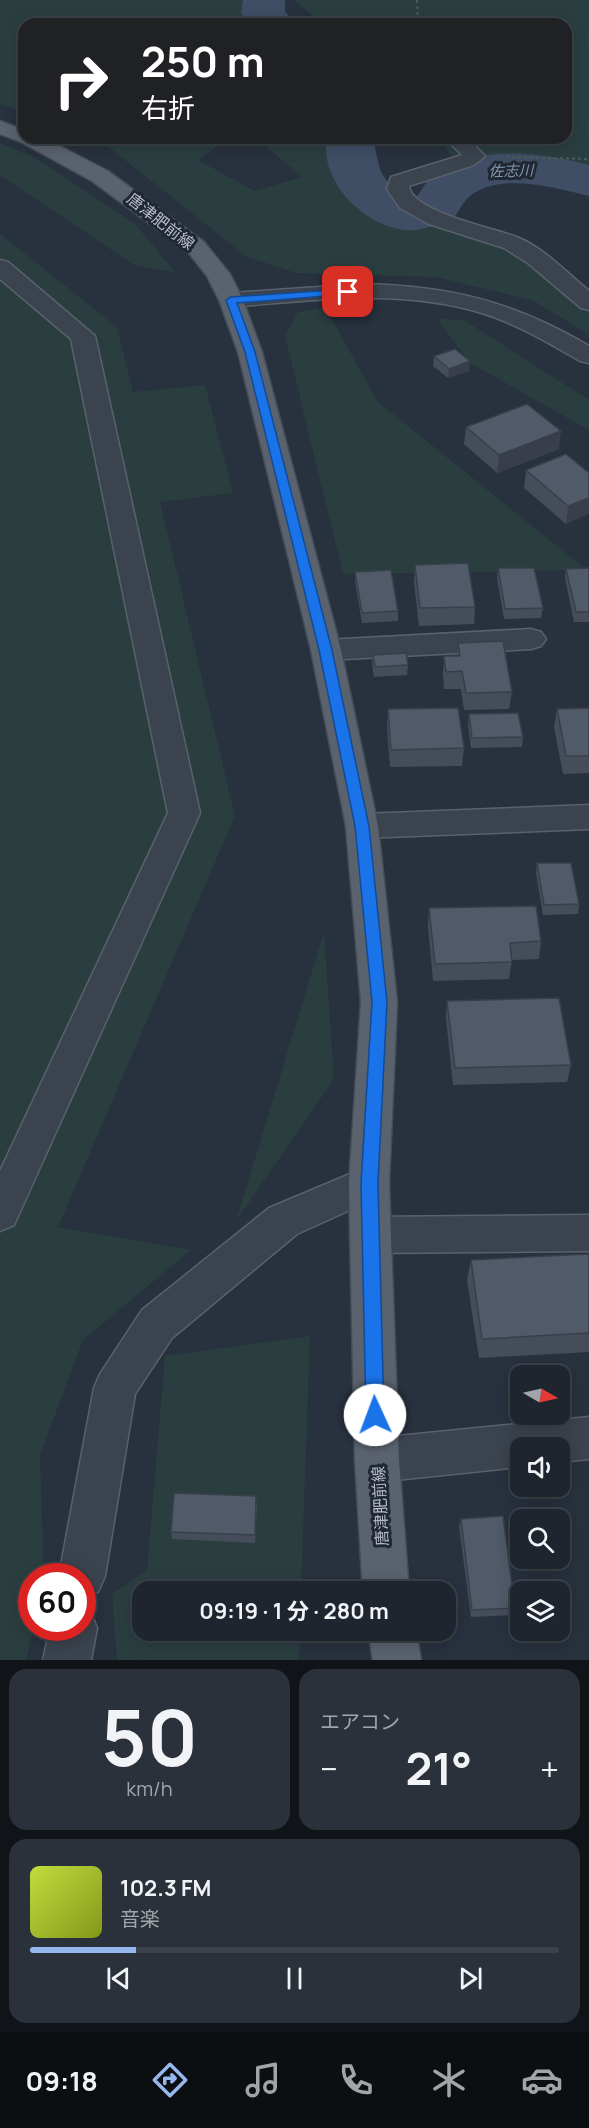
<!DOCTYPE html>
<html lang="ja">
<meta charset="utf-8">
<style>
body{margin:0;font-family:Manrope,"Noto Sans JP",sans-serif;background:#2b313a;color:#f1f3f6;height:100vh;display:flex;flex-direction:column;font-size:22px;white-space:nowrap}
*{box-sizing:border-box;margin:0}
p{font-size:20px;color:#a1a5aa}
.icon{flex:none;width:33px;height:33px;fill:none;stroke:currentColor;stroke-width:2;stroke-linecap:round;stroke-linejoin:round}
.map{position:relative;height:1660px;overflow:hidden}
.drawer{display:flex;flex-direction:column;gap:9px;padding:9px;background:#101419;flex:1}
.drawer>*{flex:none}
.guide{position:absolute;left:18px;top:18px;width:554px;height:126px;border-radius:18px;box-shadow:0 3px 15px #0003,0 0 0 2px #3c424a;background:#202124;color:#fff;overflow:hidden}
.needle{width:39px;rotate:99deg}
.controls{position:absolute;left:510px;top:1365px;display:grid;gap:12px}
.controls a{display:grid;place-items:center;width:60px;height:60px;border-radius:12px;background:#1e252e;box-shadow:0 3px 15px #0003,0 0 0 2px #3c424a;font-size:30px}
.speed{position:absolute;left:18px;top:1563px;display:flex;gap:12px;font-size:30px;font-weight:700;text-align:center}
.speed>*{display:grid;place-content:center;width:78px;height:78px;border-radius:50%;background:#1e252e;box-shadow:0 3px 15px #0003,0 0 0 2px #3c424a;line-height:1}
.speed .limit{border:9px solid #d22;background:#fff;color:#111}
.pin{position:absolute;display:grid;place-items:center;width:51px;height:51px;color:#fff;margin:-26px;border-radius:12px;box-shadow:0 3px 9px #0006}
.me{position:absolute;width:66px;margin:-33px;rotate:358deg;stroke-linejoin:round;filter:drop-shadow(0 0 4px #0008)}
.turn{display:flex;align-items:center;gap:21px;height:126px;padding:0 24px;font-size:27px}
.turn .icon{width:78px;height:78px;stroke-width:2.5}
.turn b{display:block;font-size:42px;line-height:51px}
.big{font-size:45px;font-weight:700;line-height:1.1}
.drawer .widget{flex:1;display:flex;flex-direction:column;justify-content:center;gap:9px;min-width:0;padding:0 21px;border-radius:18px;background:#2b313a}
.drawer .dial{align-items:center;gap:0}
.dial b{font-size:78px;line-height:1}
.song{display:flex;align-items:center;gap:18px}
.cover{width:72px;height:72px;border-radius:9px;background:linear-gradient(135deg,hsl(70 70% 55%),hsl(70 70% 35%))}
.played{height:6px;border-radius:3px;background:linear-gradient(90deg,#96b8ef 20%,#3c424a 20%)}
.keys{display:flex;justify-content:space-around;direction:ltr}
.heat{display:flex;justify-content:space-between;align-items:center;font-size:33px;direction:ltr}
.drawer .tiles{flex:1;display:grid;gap:9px;grid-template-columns:1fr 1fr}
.widget:last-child{grid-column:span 2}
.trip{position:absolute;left:132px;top:1581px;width:324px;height:60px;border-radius:18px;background:#1e252e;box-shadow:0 3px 15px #0003,0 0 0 2px #3c424a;font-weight:700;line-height:60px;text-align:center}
.menu{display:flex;height:96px;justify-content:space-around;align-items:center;background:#0c0f12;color:#a1a5aa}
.menu .icon{width:42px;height:42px}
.menu .selected{color:#96b8ef}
.menu b{font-size:27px;color:#f1f3f6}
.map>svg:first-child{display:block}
.green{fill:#2a3e40}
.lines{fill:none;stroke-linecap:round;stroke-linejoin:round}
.river{fill:#3f4e65;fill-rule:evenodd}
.minor-casing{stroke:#59616c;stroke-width:3}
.major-casing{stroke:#454c57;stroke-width:3}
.path{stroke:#4a5b5e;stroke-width:2;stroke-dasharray:3 3;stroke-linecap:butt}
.minor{fill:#3b434e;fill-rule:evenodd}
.major{fill:#5a626e;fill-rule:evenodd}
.wall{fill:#464d5a}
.shaded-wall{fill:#393f4a}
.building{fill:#515a69;stroke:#393f4a;stroke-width:1.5}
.route{fill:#1a73e8;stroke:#114b97;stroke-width:1.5}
.labels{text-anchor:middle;stroke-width:6;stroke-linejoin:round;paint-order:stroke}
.far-water-label{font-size:15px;font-style:italic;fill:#8294ad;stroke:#202833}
.street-label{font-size:16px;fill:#b8bec9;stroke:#202833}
</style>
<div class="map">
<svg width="589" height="1660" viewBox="0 0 589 1660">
<rect width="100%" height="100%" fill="#28313e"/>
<!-- green -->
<g class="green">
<path d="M0 0H252L269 24H24V113L0 104Z"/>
<path d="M294 0H589V175L563 166H490L450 156 440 138H566V24H323Z"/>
<path d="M88 138H228L198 160 255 191 302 177 256 138H338L348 185 394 213 503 247 589 310V335L534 301 436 277 296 273 247 257 106 145Z"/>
<path d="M0 143 36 158 135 224 176 273 134 265 0 175Z"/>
<path d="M0 234 117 327 133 392 205 385 233 493 160 502 235 816 58 1227 191 1250 83 1340 40 1455 44 1576H32V1628H34L26 1660H0Z"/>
<path d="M325 307 378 402 587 570 343 574 285 336 298 312Z"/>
<path d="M437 319 464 320 589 400V430L470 363Z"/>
<path d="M324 932 334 1079 236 1221Z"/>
<path d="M310 1336 301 1591 142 1592V1630L300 1631 299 1660H117L112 1594 147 1570 165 1356Z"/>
</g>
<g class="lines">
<!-- river -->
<g class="river">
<path d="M243 0H285V11L295 24H249L241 13Z"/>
<path d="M325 138H373C381 174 378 180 412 198H416C421 191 426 181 433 176 479 144 538 152 589 165V196C555 188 494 170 466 200 461 206 457 214 452 220 441 223 428 228 416 230 381 233 341 203 330 170 326 160 326 148 325 138Z"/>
</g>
<!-- minor casing -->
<g class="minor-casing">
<g id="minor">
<path d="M445 138H467L485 156 474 165 409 186C412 213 496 228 519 238 545 249 567 273 589 291V310L581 308 529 264 504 248 429 224 400 208 387 189 391 177 462 155Z"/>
<path d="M0 260 8 262 95 336 200 813 14 1225 0 1231V1171L168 813 71 339 0 279Z"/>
<path d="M362 284C450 286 512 301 589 346V363L580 361C549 343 517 324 482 313 401 288 313 300 231 307L223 305 219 300 223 295 231 293Z"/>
<path d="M531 629 541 632 546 639 541 646 531 649 326 660 315 657 311 650 315 643 326 640Z"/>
<path d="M589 805V829L362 838 350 834 346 826 350 818 362 814Z"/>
<path d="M369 1166 383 1171 389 1183 383 1195 297 1234 172 1338 135 1394 105 1576 98 1592 82 1599V1576H59L94 1388 100 1374 142 1310 269 1208Z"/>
<path d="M589 1215V1251L370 1253 356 1248 350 1235 356 1222 370 1217Z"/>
<path d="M589 1417V1459L560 1462V1448H520V1467L377 1482 361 1475 355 1460 361 1445 377 1438Z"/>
<path d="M82 1608 90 1611 97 1628 91 1660H43L50 1628H82Z"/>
</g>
</g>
<!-- major casing -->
<g class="major-casing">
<g id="major">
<path d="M0 121 24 130V138H44L108 171 204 242 230 274 243 300 262 352 341 650 378 826 397 1002 389 1183 399 1460 409 1592H363L355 1460 349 1183 361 1002 346 826 311 650 238 352 219 300 207 276 188 252 92 181 21 142 0 134Z"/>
<path d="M368 1630H416L421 1660H373Z"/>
</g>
</g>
<!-- path -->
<g class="path">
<path d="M417 0 418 24"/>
<path d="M506 157 589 159"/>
</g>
<!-- minor -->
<use href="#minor" class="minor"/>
<!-- major -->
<use href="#major" class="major"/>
</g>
<!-- wall -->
<g class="wall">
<path d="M434 356 469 371 448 378 433 366Z"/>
<path d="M466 427 559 449 497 473 464 444Z"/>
<path d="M526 470 589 473 566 524 524 488Z"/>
<path d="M415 565 475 607 474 624 419 626 414 582Z"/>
<path d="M498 568 543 608 541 618 504 619 497 578Z"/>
<path d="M589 568V622H574L565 578 566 569Z"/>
<path d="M355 572 398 611V621L362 623 355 582Z"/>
<path d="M458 643 512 692 509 709 464 710 461 689H444L443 674 444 656H457Z"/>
<path d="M373 655 408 665 407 675 374 677 372 664Z"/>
<path d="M589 708V773L563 774 554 727 557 709Z"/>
<path d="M388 709 464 748 462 766 390 767 387 727Z"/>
<path d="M469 714 523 737 522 747 471 748 468 724Z"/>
<path d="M537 863 579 904 578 914 543 915 536 873Z"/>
<path d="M429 908 541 941 539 959 512 960 509 979 433 981 428 926Z"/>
<path d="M447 1001 571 1065 567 1082 453 1085 446 1018Z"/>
<path d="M589 1254V1352L479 1358 467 1280 471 1260Z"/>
<path d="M257 1504 255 1543 172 1539 171 1532Z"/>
<path d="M461 1519 515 1608 513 1615 471 1617 459 1527Z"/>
</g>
<!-- shaded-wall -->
<g class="shaded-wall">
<path d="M470 361 469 371 448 378 449 369Z"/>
<path d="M561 431 559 449 497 473 499 455Z"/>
<path d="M589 498V514L566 524 568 506Z"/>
</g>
<!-- building -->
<g class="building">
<path d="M455 349 470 361 449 369 434 356Z"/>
<path d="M527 404 561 431 499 455 466 427Z"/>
<path d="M566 454 589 473V498L568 506 526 470Z"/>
<path d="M468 563 475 607 420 608 415 565Z"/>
<path d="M498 568H534L543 608 505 609Z"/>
<path d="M589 568V612H576L566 569Z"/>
<path d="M391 570 398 611 362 613 355 572Z"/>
<path d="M503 641 512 692 466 693 462 671 446 672 444 656H460L458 643Z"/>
<path d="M406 653 408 665 375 667 373 655Z"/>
<path d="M458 708 464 748 391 750 388 709Z"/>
<path d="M589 708V756H566L557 709Z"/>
<path d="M518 713 523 737 472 738 469 714Z"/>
<path d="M537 863H571L579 904 544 905Z"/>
<path d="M536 906 541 941 510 943 512 962 435 964 429 908Z"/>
<path d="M559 998 571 1065 455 1068 447 1001Z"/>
<path d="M589 1254V1333L482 1339 471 1260Z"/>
<path d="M174 1493 256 1496 255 1535 171 1532Z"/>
<path d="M503 1516 515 1608 472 1610 461 1519Z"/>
</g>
<!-- route -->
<path class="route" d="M348 289 353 292 351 294 237 303 255 352 332 650 369 826 387 1002 378 1183 384 1415 382 1421 375 1424 369 1421 366 1415 361 1183 372 1002 355 826 319 650 245 352 226 300 231 297Z"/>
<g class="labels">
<!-- far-water labels -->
<g class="far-water-label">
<text transform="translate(511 171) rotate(-1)" y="5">佐志川</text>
</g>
<!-- street labels -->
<g class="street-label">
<text transform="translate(161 221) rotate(38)" y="6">唐津肥前線</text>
<text transform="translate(380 1506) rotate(-93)" y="6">唐津肥前線</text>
</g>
</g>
</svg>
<div class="controls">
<a><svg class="needle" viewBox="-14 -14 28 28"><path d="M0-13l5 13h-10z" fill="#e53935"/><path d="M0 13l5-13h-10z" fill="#a1a5aa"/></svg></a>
<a><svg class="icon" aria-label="sound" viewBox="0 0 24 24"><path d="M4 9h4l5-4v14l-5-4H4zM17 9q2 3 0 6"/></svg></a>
<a><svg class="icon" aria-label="search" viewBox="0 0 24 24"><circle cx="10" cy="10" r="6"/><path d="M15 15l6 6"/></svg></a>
<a><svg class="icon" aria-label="layers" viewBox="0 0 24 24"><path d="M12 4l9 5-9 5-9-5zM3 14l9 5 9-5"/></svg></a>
</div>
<div class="speed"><div class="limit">60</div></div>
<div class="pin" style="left:348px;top:292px;background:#d93025"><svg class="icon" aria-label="arrive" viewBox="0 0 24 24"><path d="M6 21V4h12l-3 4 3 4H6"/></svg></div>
<svg class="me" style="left:375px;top:1415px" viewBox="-20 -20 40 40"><circle r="19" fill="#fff"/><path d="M0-13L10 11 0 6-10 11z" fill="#1a73e8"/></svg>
<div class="trip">09:19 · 1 分 · 280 m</div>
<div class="guide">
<div class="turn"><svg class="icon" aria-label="right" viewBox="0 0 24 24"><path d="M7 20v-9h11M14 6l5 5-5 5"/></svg><div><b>250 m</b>右折</div></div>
</div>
</div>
<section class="drawer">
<div class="tiles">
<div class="widget dial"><b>50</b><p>km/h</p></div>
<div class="widget"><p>エアコン</p>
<div class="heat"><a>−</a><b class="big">21°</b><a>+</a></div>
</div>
<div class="widget">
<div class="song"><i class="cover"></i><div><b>102.3 FM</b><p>音楽</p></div></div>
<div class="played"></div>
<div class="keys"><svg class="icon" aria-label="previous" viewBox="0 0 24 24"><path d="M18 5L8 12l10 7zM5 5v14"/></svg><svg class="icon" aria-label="pause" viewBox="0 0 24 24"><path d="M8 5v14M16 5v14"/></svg><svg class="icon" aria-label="next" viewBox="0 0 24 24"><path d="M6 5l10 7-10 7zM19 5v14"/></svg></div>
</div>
</div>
</section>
<nav class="menu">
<b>09:18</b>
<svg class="icon selected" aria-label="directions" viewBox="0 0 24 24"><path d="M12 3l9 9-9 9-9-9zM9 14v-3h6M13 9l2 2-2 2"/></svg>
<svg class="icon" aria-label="music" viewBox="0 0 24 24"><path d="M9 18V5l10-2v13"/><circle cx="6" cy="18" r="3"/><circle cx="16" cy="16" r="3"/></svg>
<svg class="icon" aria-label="phone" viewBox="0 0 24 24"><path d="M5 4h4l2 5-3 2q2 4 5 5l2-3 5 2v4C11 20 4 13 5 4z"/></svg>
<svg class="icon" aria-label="climate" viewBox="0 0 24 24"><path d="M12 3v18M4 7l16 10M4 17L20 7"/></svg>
<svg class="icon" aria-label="car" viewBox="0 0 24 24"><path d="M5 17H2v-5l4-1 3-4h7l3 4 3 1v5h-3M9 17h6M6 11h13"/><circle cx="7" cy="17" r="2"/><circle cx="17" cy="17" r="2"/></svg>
</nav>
